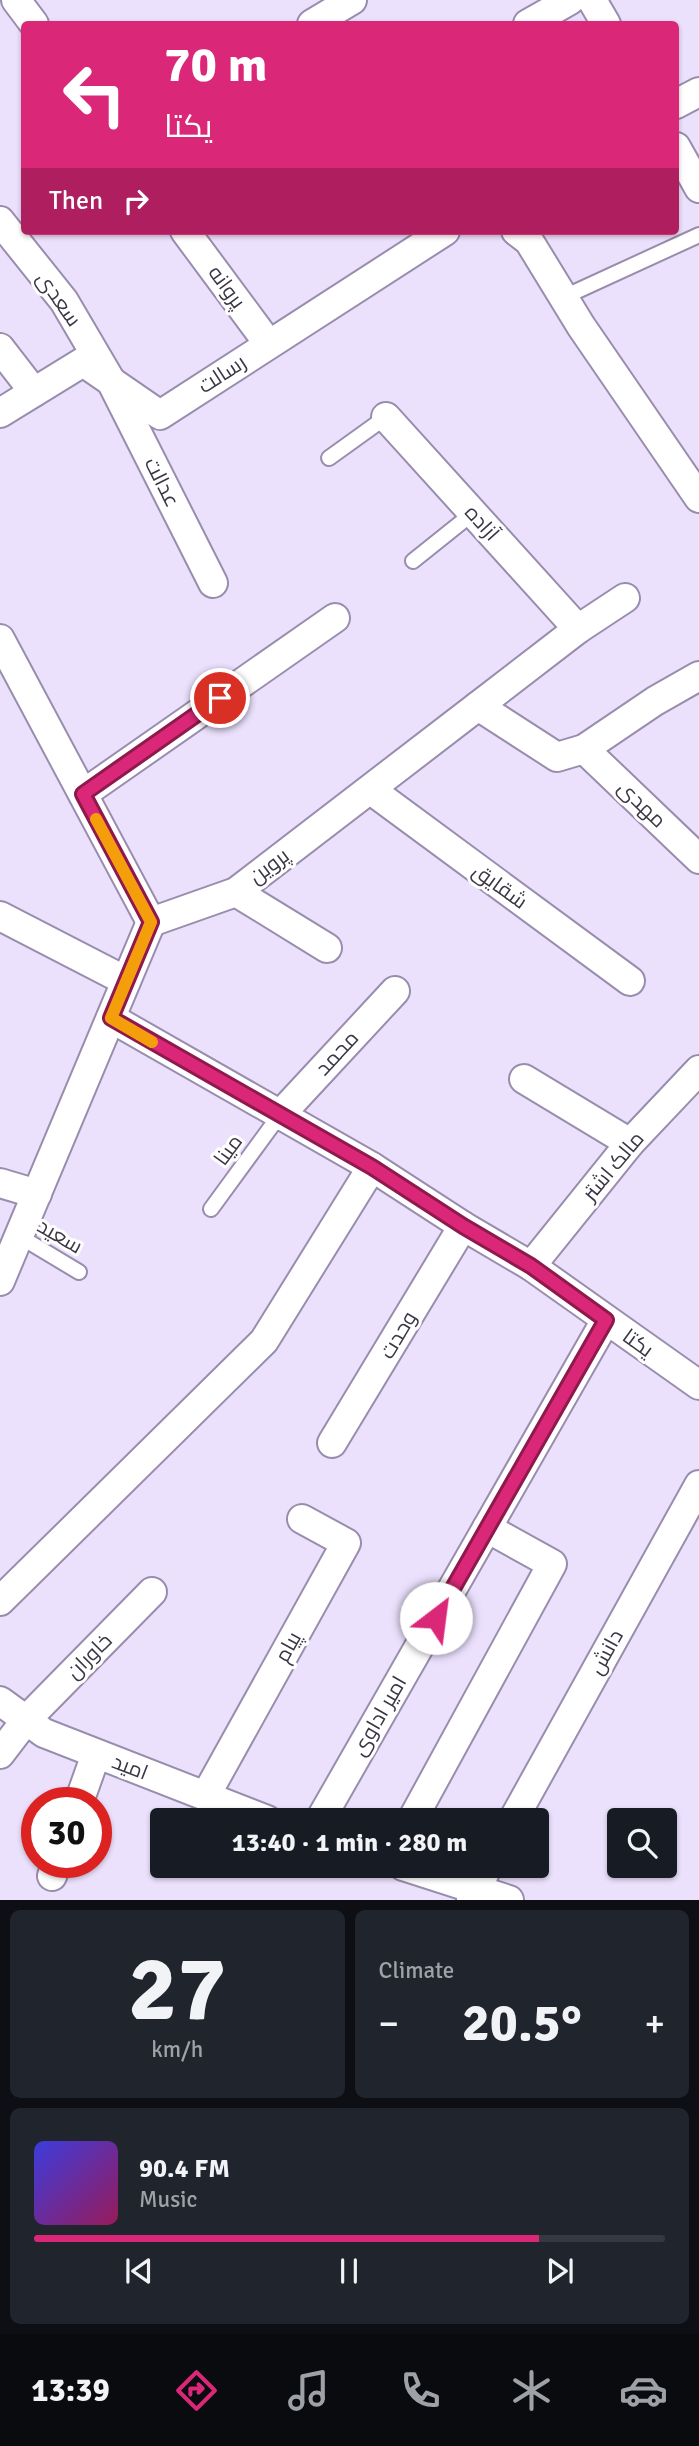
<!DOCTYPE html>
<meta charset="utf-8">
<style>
body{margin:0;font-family:Signika,Cairo,sans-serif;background:#20242c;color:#f1f3f6;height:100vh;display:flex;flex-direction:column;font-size:26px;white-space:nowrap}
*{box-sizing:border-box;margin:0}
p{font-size:23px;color:#9ea1a6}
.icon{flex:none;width:38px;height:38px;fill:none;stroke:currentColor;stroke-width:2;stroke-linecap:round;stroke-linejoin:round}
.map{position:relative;height:1900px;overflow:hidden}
.side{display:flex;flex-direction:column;gap:10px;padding:10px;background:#0d0f14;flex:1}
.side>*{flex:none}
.banner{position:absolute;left:21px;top:21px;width:658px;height:214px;border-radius:7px;box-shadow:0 2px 5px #0004;background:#db2777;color:#fff;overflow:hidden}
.buttons{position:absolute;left:607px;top:1808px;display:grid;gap:14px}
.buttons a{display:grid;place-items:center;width:70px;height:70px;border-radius:7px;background:#171b24;box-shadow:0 2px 5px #0004;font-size:35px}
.speed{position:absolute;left:21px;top:1787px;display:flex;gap:14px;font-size:35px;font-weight:700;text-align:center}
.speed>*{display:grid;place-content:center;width:91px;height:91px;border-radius:50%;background:#171b24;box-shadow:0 2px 5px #0004;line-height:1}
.speed .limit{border:10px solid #d22;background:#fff;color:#111}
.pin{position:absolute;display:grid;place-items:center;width:60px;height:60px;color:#fff;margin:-30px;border:4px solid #fff;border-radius:50%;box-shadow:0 2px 7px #0007}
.me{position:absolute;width:77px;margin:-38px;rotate:30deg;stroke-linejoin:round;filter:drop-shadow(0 0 5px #0008)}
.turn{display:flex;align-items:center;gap:24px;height:147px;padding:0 28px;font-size:32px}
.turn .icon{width:91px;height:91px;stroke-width:2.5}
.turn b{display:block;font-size:49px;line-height:60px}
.then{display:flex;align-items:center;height:66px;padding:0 28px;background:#0003;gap:14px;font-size:26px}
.big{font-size:52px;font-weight:700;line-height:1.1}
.side .tile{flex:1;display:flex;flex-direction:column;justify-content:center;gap:10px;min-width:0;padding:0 24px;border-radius:10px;background:#20242c}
.side .dial{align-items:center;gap:0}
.dial b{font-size:91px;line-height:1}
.song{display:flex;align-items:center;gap:21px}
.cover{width:84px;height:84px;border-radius:10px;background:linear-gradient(135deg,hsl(240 70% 55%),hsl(330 70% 35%))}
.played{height:7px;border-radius:4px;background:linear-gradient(90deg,#db2777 80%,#363941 80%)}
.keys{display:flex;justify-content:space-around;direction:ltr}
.heat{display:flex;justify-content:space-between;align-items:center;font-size:38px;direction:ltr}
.side .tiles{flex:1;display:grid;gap:10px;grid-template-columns:1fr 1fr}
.tile:last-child{grid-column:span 2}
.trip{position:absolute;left:150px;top:1808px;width:399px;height:70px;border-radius:7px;background:#171b24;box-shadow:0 2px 5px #0004;font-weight:700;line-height:70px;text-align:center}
.tab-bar{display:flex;height:112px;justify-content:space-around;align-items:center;background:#090b0e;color:#9ea1a6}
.tab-bar .icon{width:49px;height:49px}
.tab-bar .selected{color:#db2777}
.tab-bar b{font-size:32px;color:#f1f3f6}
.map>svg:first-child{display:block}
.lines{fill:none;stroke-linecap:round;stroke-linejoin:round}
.lane-casing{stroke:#998dad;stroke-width:18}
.street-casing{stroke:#998dad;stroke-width:32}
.lane{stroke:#fff;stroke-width:14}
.street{stroke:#fff;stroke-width:28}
.route-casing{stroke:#8e194d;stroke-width:18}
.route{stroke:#db2777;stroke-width:12}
.slow{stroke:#f59e0b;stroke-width:12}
.labels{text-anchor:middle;stroke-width:6;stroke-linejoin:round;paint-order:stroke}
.street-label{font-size:21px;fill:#3b3644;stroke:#fff}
</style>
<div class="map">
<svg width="699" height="1900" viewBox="0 0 699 1900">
<rect width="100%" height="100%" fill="#ebe1fd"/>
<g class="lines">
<!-- lane casing -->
<g class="lane-casing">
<g id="lane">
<path d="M564 297 699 235"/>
<path d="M329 458 386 417"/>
<path d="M413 561 473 513"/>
<path d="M211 1209 279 1116"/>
<path d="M19 1236 79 1272"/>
</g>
</g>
<!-- street casing -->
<g class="street-casing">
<g id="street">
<path d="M16 0 34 24"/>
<path d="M592 0 606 24"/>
<path d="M312 24 352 0"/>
<path d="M528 24 570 0"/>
<path d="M676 104 699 92"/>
<path d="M676 147 699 188"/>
<path d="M0 221 64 301 111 381 213 583"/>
<path d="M185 231 268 343"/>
<path d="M516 231 529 241 581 326 699 498"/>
<path d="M0 348 34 392"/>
<path d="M0 413 83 362 160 415 445 231"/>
<path d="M386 417 578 629"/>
<path d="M0 639 151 922"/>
<path d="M478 706 578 629 625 598"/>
<path d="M584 749 699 859"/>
<path d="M371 790 630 981"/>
<path d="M83 794 335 618"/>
<path d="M236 892 327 948"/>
<path d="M0 916 126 981"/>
<path d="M111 1018 372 1167 463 1226 531 1266 699 1385"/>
<path d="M524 1079 630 1143"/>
<path d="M279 1116 395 991"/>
<path d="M0 1183 37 1194"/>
<path d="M531 1266 630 1143 699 1070"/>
<path d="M0 1281 151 922 236 892 478 706 557 757 584 749 655 701 699 676"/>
<path d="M332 1443 463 1226"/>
<path d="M0 1601 264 1341 372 1167"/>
<path d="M0 1701 44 1733 267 1820"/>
<path d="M0 1754 26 1720 152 1592"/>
<path d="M206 1795 346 1543 302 1519"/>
<path d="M79 1802 96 1754"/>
<path d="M320 1820 606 1320"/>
<path d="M412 1820 552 1564 487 1528"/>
<path d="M513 1820 699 1485"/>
<path d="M403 1866 509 1900"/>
<path d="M52 1876 57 1862"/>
<path d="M471 1900 488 1866"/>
</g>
</g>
<!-- lane -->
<use href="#lane" class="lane"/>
<!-- street -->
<use href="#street" class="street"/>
</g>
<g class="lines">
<!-- route casing -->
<g class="route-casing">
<path id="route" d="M220 698 83 794 151 922 111 1018 372 1167 463 1226 531 1266 606 1320 436 1618"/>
</g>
<!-- route -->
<use href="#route" class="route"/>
<!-- slow -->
<path class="slow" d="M96 819 151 922 111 1018 152 1042"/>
</g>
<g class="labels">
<!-- street labels -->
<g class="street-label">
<text transform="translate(227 287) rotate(54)" y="7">پروانه</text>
<text transform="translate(59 299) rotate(55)" y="7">سعدی</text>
<text transform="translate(222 374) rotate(-33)" y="7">رسالت</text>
<text transform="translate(162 482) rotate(63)" y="7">عدالت</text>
<text transform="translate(482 523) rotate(48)" y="7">آزاده</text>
<text transform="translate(642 804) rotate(44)" y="7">مهدی</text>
<text transform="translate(269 866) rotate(-37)" y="7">پروین</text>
<text transform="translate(500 886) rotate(36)" y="7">شقایق</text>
<text transform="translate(337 1053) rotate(-47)" y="7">محمد</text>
<text transform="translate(228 1150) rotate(-54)" y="7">مینا</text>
<text transform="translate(613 1166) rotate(-50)" y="7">مالک اشتر</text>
<text transform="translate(60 1236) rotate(30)" y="7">سعید</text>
<text transform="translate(398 1335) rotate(-59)" y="7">وحدت</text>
<text transform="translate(638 1343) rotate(36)" y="7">یکتا</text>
<text transform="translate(288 1647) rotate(-61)" y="7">پیام</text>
<text transform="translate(606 1652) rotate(-61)" y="7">دانش</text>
<text transform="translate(89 1656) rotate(-45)" y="7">خاوران</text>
<text transform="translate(379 1716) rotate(-60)" y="7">امیر اداوی</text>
<text transform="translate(130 1767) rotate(21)" y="7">امید</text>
</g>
</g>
</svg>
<div class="buttons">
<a><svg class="icon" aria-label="search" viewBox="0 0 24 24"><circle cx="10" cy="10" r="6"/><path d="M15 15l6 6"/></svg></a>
</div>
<div class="speed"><div class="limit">30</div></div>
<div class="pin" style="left:220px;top:698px;background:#d93025"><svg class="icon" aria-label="arrive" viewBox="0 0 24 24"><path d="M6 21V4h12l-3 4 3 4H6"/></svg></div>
<svg class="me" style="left:436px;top:1618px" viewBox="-20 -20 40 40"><circle r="19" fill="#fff"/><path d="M0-13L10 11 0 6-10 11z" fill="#db2777"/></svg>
<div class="trip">13:40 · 1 min · 280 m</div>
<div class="banner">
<div class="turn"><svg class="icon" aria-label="left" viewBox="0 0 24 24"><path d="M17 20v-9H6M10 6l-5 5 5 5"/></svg><div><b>70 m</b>یکتا</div></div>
<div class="then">Then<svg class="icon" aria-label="right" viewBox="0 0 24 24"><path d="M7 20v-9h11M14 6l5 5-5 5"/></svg></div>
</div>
</div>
<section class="side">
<div class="tiles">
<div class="tile dial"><b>27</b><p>km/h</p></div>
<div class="tile"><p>Climate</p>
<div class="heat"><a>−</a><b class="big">20.5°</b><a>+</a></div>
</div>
<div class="tile">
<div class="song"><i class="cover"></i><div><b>90.4 FM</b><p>Music</p></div></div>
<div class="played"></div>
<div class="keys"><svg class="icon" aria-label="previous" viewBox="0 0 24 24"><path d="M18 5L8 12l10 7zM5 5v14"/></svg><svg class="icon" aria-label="pause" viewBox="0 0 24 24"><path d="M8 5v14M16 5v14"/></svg><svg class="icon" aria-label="next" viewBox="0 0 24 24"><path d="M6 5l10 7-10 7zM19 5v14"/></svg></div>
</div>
</div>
</section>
<nav class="tab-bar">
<b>13:39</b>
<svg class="icon selected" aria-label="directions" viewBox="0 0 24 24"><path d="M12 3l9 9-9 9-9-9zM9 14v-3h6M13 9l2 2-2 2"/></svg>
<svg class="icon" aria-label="music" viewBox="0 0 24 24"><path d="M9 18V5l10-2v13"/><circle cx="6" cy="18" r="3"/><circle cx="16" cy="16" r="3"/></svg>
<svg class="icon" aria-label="phone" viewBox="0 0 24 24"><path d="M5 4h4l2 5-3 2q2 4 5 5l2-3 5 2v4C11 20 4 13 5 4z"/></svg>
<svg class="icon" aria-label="climate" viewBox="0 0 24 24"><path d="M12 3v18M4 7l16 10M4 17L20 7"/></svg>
<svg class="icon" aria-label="car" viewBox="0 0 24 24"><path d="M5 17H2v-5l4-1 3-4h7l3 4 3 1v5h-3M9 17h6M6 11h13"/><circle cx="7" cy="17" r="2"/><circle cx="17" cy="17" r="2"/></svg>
</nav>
